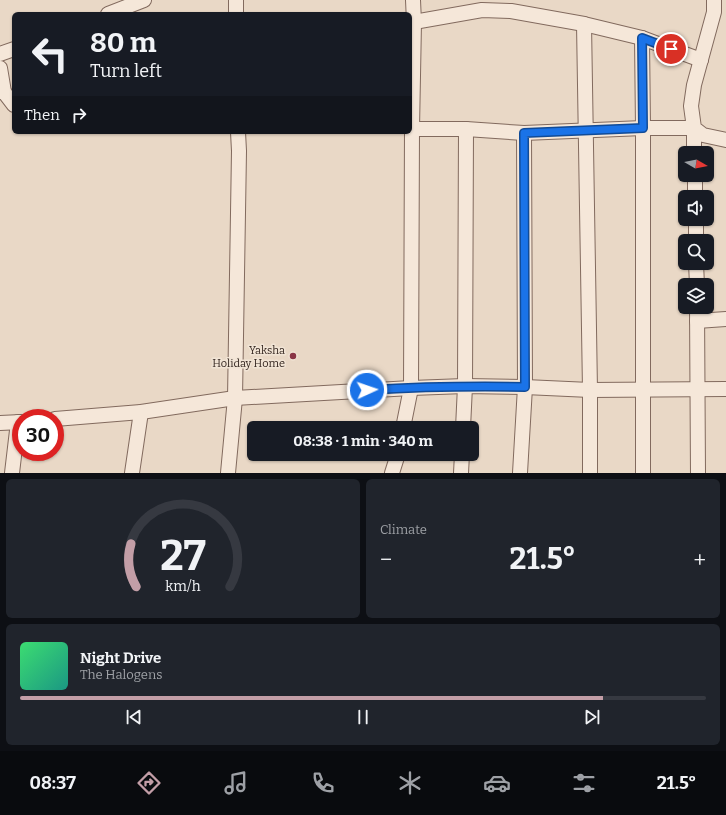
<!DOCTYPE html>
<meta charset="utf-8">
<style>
body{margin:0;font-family:Bitter,serif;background:#20242c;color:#f1f3f6;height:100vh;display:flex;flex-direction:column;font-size:15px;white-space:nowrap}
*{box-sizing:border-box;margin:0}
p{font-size:13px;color:#9ea1a6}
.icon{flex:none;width:22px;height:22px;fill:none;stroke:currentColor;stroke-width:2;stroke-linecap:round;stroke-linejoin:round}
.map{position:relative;height:473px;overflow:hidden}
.side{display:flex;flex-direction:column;gap:6px;padding:6px;background:#0d0f14;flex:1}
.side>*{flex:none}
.top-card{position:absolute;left:12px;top:12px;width:400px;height:122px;border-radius:6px;box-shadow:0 1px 3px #0004;background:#171b24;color:#f1f3f6;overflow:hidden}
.needle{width:26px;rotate:99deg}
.buttons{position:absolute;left:678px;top:146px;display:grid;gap:8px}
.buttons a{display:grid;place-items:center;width:36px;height:36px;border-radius:6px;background:#171b24;box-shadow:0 1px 3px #0004;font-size:20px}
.speed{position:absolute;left:12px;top:409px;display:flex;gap:8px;font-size:20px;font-weight:700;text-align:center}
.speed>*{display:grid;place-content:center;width:52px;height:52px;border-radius:50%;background:#171b24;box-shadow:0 1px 3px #0004;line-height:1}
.speed .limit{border:6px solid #d22;background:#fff;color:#111}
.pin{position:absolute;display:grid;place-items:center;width:34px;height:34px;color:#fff;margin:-17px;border:2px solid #fff;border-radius:50%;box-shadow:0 1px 4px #0007}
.me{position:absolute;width:44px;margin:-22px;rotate:87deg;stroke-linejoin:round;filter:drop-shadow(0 0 3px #0008)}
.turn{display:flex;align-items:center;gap:14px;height:84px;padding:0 12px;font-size:18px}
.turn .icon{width:52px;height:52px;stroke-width:2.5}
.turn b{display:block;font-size:28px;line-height:34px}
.then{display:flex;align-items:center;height:38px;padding:0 12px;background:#0003;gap:8px;font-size:15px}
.big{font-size:30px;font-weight:700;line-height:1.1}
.side .tile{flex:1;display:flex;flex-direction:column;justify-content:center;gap:6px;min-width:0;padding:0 14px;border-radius:6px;background:#20242c}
.side .dial{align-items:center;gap:0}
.dial svg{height:104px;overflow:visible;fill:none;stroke:#363941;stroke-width:7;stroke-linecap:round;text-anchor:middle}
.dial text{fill:#f1f3f6;stroke:none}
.song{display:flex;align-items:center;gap:12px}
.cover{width:48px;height:48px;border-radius:6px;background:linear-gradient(135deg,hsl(140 70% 55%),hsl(170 70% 35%))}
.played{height:4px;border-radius:2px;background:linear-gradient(90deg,#c39ea7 85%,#363941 85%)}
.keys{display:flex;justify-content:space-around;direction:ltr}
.heat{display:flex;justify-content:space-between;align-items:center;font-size:22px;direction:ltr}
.side .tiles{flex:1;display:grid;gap:6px;grid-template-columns:1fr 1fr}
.tile:last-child{grid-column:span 2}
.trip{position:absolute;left:247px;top:421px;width:232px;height:40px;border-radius:6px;background:#171b24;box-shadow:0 1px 3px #0004;font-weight:700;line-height:40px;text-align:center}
.tab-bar{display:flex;height:64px;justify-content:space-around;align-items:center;background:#090b0e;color:#9ea1a6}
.tab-bar .icon{width:28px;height:28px}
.tab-bar .current{color:#c39ea7}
.tab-bar b{font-size:18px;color:#f1f3f6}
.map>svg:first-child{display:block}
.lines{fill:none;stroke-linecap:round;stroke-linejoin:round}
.street-casing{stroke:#826a5e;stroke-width:16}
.street{stroke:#f5e7d9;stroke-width:14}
.route-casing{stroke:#114b97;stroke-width:10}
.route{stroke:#1a73e8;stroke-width:7}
.poi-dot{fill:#8a3546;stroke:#f1e4d5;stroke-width:1.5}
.labels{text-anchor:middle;stroke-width:3;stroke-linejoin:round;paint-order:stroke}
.poi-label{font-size:11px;fill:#342620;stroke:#f1e4d5;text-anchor:end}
</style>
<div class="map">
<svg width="726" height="473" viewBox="0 0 726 473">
<rect width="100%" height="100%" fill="#e9d8c6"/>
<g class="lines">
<!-- street casing -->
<g class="street-casing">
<g id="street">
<path d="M236 0V14"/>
<path d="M714 0V12L694 85 691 106 694 128 703 135 726 140"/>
<path d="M108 14 144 0"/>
<path d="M414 22 482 10 511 11 584 24 642 38 701 60"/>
<path d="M584 24 590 390V473"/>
<path d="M642 38 643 128V473"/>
<path d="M0 54 14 49"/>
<path d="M0 68 4 92"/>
<path d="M0 92H4L14 105"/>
<path d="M412 129H466L524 133 643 128H694V153"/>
<path d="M695 175V197"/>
<path d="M696 219V241"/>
<path d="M696 263 697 285"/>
<path d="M697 307 698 473"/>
<path d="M697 321 726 319"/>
<path d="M55 419 141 412 235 398 411 388 465 386 525 387 590 390 726 389"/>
<path d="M0 423 21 422"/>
<path d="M403 428 411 388 412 129 414 22 413 0"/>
<path d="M463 428 465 386 466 129"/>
<path d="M12 473 18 422"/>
<path d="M132 473 141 412"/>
<path d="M228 473 235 398 239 151 238 132"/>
<path d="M392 473 398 454"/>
<path d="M461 473 462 454"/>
<path d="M520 473 525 387 524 133"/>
</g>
</g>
<!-- street -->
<use href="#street" class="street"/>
</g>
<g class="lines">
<!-- route casing -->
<g class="route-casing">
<path id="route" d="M367 390C419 387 472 386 525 387L524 133 643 128 642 38 671 49"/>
</g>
<!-- route -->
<use href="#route" class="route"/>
</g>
<!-- markers -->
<circle class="poi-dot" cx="293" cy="356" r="4"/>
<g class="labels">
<!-- poi labels -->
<g class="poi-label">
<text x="285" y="354">Yaksha<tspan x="285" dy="13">Holiday Home</tspan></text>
</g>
</g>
</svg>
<div class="buttons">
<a><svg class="needle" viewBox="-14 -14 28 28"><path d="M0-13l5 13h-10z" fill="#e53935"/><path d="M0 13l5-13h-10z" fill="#9ea1a6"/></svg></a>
<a><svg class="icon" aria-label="sound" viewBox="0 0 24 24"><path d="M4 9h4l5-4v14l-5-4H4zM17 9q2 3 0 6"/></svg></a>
<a><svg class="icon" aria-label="search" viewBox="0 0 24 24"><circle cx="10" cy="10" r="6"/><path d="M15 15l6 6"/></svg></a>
<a><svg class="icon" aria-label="layers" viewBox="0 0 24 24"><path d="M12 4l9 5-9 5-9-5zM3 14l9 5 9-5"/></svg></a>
</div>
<div class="speed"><div class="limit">30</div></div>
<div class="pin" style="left:671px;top:49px;background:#d93025"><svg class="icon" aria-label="arrive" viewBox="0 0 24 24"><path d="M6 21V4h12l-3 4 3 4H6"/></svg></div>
<svg class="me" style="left:367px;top:390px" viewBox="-20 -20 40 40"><circle r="17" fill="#1a73e8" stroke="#fff" stroke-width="3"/><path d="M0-11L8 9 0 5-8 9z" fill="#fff"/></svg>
<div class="trip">08:38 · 1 min · 340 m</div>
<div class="top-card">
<div class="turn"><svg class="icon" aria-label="left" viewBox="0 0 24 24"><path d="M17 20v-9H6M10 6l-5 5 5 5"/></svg><div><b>80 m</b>Turn left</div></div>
<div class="then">Then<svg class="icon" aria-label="right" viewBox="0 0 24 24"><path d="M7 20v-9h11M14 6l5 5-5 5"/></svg></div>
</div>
</div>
<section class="side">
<div class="tiles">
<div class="tile dial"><svg viewBox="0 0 100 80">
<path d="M14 69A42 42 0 1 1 86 69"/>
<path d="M14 69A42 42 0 0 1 10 36" stroke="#c39ea7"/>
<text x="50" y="56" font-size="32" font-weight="700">27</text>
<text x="50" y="72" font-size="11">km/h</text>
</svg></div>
<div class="tile"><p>Climate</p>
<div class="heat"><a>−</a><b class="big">21.5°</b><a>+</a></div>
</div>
<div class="tile">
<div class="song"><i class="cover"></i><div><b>Night Drive</b><p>The Halogens</p></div></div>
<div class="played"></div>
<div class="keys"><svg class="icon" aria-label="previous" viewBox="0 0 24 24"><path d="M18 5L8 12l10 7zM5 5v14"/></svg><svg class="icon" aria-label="pause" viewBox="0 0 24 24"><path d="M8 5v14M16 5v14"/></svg><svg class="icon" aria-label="next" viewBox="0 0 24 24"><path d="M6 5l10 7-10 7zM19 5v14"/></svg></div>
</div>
</div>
</section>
<nav class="tab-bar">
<b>08:37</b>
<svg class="icon current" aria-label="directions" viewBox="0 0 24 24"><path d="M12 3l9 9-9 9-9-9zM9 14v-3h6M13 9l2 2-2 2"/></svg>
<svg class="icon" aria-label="music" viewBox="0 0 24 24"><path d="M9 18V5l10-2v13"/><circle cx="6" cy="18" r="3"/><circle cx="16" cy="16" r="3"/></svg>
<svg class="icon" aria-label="phone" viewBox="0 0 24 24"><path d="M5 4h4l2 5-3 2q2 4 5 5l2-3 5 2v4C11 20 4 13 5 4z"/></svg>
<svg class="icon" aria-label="climate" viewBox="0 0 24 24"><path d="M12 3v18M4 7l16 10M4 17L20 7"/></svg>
<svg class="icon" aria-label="car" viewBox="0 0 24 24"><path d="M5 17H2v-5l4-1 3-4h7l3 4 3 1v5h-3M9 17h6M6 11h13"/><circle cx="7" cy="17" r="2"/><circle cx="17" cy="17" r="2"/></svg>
<svg class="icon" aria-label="filters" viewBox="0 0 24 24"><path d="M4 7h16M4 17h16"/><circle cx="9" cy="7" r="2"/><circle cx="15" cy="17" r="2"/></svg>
<b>21.5°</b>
</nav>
